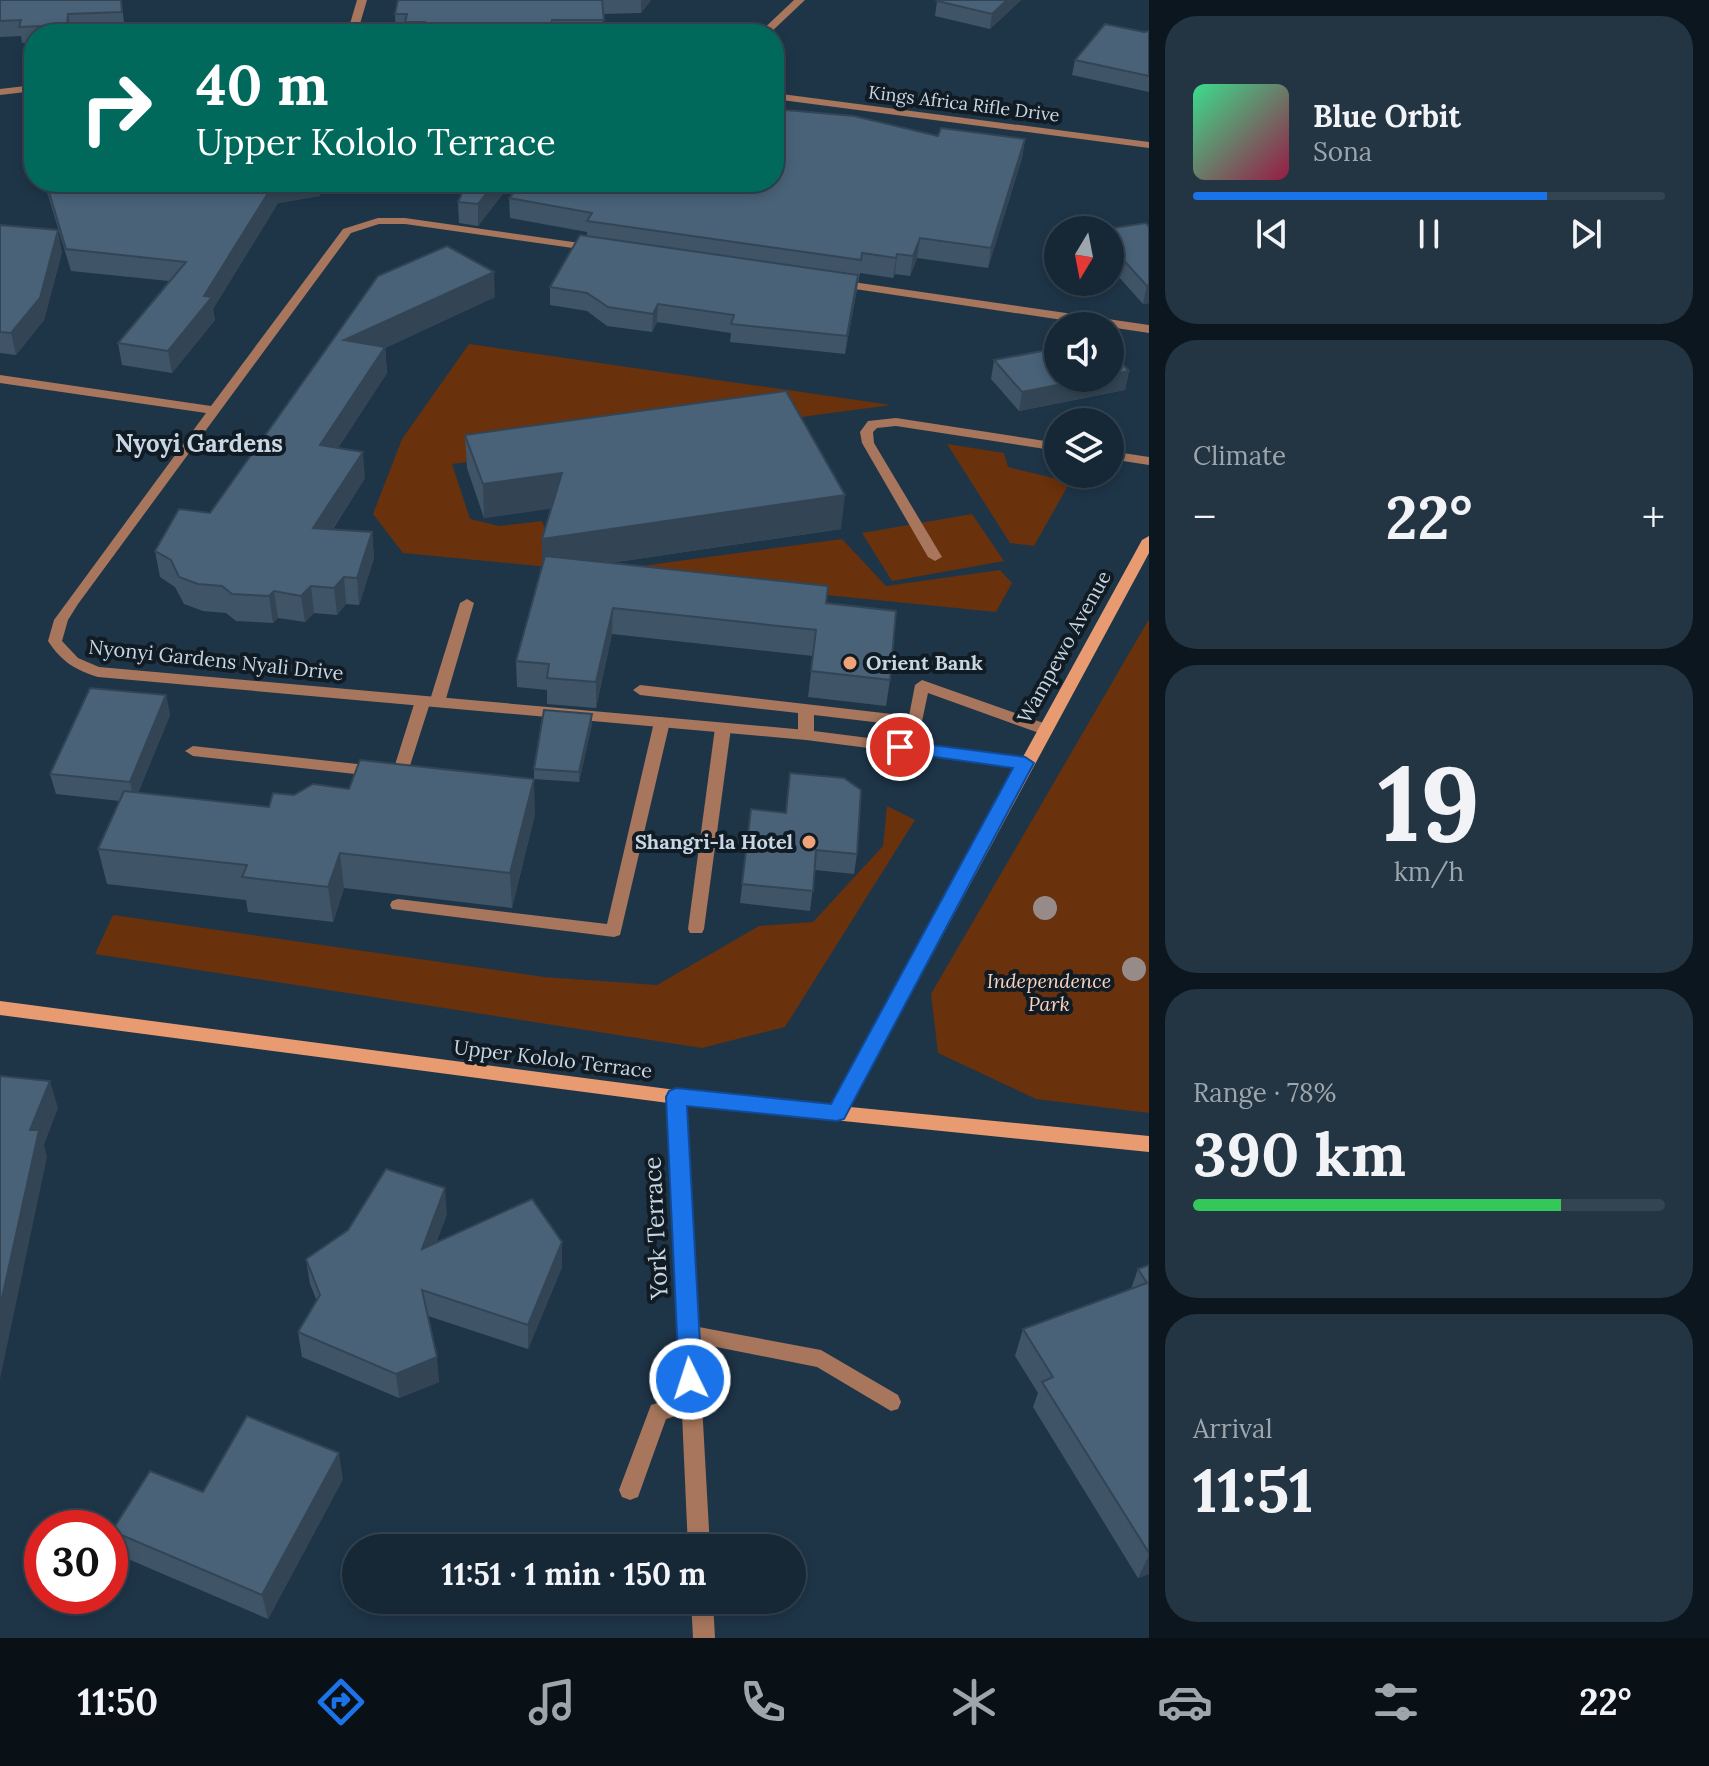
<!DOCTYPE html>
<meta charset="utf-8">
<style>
body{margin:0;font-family:Lora,serif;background:#233442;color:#f1f3f6;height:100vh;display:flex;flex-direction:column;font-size:30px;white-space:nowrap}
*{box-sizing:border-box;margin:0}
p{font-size:26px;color:#9ea6ad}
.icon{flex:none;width:44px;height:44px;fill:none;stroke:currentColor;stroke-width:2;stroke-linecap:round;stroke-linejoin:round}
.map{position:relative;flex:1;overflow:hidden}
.panel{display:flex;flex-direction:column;gap:16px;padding:16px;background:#0c161e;width:560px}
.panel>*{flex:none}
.top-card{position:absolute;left:24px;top:24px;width:760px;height:168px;border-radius:32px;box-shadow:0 4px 12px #0003,0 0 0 2px #354451;background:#00695c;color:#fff;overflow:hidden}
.needle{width:52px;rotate:190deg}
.fabs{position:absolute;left:1044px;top:216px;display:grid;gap:16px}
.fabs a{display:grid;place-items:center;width:80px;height:80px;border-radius:50%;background:#162836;box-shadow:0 4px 12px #0003,0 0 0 2px #354451;font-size:40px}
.speed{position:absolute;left:24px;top:1510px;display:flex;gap:16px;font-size:40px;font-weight:700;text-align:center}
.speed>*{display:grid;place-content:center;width:104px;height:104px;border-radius:50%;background:#162836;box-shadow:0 4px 12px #0003,0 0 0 2px #354451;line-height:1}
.speed .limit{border:12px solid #d22;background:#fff;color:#111}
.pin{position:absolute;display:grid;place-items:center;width:68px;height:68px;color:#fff;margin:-34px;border:4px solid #fff;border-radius:50%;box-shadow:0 2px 8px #0007}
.me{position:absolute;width:88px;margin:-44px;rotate:356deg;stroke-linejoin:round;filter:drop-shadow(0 0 6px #0008)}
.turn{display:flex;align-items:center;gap:28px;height:168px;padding:0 40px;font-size:36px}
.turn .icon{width:104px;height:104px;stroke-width:2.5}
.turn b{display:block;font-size:56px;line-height:68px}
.big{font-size:60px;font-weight:800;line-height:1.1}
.panel .card{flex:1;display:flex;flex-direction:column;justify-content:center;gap:12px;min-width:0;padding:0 28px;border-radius:32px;background:#233442}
.panel .dial{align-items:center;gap:0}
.dial b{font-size:104px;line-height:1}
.song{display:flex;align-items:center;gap:24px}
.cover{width:96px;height:96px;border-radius:12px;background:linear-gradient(135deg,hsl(150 70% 55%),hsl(340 70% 35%))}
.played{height:8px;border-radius:4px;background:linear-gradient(90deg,#1a73e8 75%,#354451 75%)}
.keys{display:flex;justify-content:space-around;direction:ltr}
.heat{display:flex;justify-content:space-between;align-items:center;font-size:44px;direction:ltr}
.charge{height:12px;border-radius:6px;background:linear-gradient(90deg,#34c759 78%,#354451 0)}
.trip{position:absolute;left:342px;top:1534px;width:464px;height:80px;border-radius:40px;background:#162836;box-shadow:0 4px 12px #0003,0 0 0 2px #354451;font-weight:800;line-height:80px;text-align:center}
.menu{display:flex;height:128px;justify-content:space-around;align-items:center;background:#091016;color:#9ea6ad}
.menu .icon{width:56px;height:56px}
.menu .current{color:#1a73e8}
.menu b{font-size:36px;color:#f1f3f6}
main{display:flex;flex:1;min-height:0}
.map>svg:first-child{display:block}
.green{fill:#69310c}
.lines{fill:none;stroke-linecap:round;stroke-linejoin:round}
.lane{fill:#a7765c;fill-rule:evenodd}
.street{fill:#a7765c;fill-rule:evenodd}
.secondary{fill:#e89b71;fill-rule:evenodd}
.tree{fill:#978b89}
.wall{fill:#3f5467}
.shaded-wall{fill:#334554}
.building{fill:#496278;stroke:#334554;stroke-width:2}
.route{fill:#1a73e8;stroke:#114b97;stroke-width:2}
.poi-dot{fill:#f0a279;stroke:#111b24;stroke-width:3}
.labels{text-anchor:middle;stroke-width:8;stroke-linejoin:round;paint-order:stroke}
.far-street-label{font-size:18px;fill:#c8d6e3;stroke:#111b24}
.street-label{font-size:20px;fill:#c8d6e3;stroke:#111b24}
.poi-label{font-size:20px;font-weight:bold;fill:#c8d6e3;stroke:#111b24;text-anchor:start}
.park-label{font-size:20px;font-style:italic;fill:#fad2be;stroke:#111b24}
.quarter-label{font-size:24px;font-weight:bold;fill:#c8d6e3;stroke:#111b24}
.near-street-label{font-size:24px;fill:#c8d6e3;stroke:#111b24}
</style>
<main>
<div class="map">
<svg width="1149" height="1638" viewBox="0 0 1149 1638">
<rect width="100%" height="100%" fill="#1e3548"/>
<!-- green -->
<g class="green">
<path d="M469 344 891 405 452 464 470 519 499 526 542 521 559 568 403 553 373 514 402 439Z"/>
<path d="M947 444 1004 453 1008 467 1070 482 1034 546 1010 543Z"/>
<path d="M972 514 1004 561 892 581 862 533Z"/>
<path d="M842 539 886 586 1000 570 1012 583 996 612 597 572Z"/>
<path d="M1149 619V1113L1036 1099 938 1053 931 994Z"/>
<path d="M887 806 915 820 785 1027 702 1048 95 954 113 915 544 977 657 985 759 926 813 922 883 846Z"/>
</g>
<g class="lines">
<!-- lane -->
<g class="lane">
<path d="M896 418 1058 443V451L896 426 877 428 873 432 874 443 942 557 935 561 928 557 862 443 860 432 868 421Z"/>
<path d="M1110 451 1149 457V465L1110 459Z"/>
<path d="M467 599 474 603 445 702 437 707 430 703 406 778 400 779 193 756 185 751 193 746 394 768 415 701 423 696 430 700 460 603Z"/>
<path d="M922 680 1049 725 1052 729 1049 733H1039L928 693 921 726 916 727 814 715V735L806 740 798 735V713L640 695 633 690 640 685 909 716 915 685Z"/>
<path d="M662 717 670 722 620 935 614 937 392 909 390 905 392 901 398 899 607 924 654 722Z"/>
<path d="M723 723 731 728 704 929 702 933H690L688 929 715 728Z"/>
<path d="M688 1325 821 1350 898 1395 901 1402 898 1409 891 1411 817 1367 681 1340 678 1334 681 1328Z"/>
</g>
<!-- street -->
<g class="street">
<path d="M357 0H367L357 34H347Z"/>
<path d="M794 0H805L769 34H758Z"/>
<path d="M34 85V91L0 95V89Z"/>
<path d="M774 93 1149 142V148L774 99Z"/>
<path d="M378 218H405L594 245 600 248 594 251 405 224H379L351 233 78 604 68 620 62 641 78 658 99 667 806 730 1025 758 1033 763 1030 767 1025 768 806 740 98 677C75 670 61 661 48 641L54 620 206 413 0 383V375L211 406 343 229Z"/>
<path d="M839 280 1149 325V333L835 286 833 284Z"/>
<path d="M676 1090 682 1092 685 1097 710 1548H688L682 1414 666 1419 638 1497 630 1500 622 1497 619 1490 651 1405 681 1396 667 1097 670 1092Z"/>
<path d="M691 1600H713L715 1638H693Z"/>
</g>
<!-- secondary -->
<path class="secondary" d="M1149 536V553L850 1107 1149 1136V1152L676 1104 0 1015V1001L676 1090 832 1105 1142 540Z"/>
</g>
<!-- trees -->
<g class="tree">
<circle cx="1045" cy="908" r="12"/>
<circle cx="1134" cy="969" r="12"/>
</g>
<!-- wall -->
<g class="wall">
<path d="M0 0H121L125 28 71 30V34H34V42L22 43 21 36 0 37Z"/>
<path d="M398 0H651L641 13 603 14V34H396L395 14Z"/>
<path d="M939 0H1021L990 29 935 16 937 1Z"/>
<path d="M1149 31V92L1072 75 1075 60Z"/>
<path d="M938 136 1025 139 1022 158 988 268 917 258 910 276 895 274 893 278 860 273 845 354 730 342 731 333 657 322 652 332 607 326 587 311 550 305V287L587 236V232L510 218 509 198Z"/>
<path d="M44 182H319L320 196 278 203 213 309 215 320 172 373 122 365 118 343 169 281 71 271Z"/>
<path d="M467 182H512L478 226 459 223 458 202Z"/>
<path d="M1146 223 1149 303 1143 304 1110 267V230Z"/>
<path d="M0 225 62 252 44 320 16 355 0 353Z"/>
<path d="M378 276 495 297 385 348 387 373 338 448 365 478 333 529 372 532 374 558 359 605 346 604 337 615 314 613 305 622 278 618 273 623 236 621 226 613 203 611 184 604 175 587 160 577 155 551 210 513Z"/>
<path d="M994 360 1129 371 1125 390 1019 411 991 379Z"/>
<path d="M465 435 841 529 610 563 826 603 890 680 886 706 808 697 813 656 612 634 596 708 547 704V690L517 687 516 661 542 566 551 508 484 518 467 468Z"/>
<path d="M166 695 170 715 138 793 269 807 535 814 512 908 344 888 333 922 248 912 246 900 107 884 98 849 120 801 56 794 50 774Z"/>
<path d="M592 724 579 782 534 779V769Z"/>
<path d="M751 809 857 854 854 874 815 870 810 911 740 903Z"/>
<path d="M447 1214 436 1243 562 1242V1267L528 1349 428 1316 439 1382 399 1398 302 1357 298 1332 317 1301 310 1284 306 1259Z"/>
<path d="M1149 1265V1574L1138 1578 1033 1407 1038 1393 1015 1356 1023 1329 1131 1289 1138 1269Z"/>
<path d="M343 1479 268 1619 121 1556 112 1531 203 1492Z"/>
</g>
<!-- shaded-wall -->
<g class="shaded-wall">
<path d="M641 0H651L641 13Z"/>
<path d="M1007 0H1021L990 29 992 14Z"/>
<path d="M68 14 71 30V34H68L67 25Z"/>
<path d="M1025 139 1022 158 988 268 991 248Z"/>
<path d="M275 182H319L320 196 278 203 213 309 215 320 172 373 168 351Z"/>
<path d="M495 182H512L478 226V204Z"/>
<path d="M58 230 62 252 44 320 16 355 11 333Z"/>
<path d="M920 238 917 258 910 276 913 256Z"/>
<path d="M897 254 895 274 893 278 896 258Z"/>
<path d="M494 272 495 297 385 348 387 373 323 471 320 445 344 340Z"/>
<path d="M858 275 856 293 845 354 847 336Z"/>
<path d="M1149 285V303L1143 304 1147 286Z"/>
<path d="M658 304 657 322 652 332 653 314Z"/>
<path d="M1129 371 1125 390 1019 411 1022 392 1093 378H1110V375Z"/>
<path d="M363 452 365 478 316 554 313 528Z"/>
<path d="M562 473 563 507 484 518 483 484Z"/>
<path d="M845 495 841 529 542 573V539Z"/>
<path d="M372 532 374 558 359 605 357 578Z"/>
<path d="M344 577 346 604 337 615 334 588Z"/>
<path d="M311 586 314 613 305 622 301 596Z"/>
<path d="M274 591 278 618 273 623 269 596Z"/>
<path d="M613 608 612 634 596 708V682Z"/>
<path d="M166 695 170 715 134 802 130 782Z"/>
<path d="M592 714V724L579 782V772Z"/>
<path d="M534 779 535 814 512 908 510 873Z"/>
<path d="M340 853 344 888 333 922 328 887Z"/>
<path d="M50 1081 58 1108 44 1145 47 1157 0 1379V1307L30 1130Z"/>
<path d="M445 1188 447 1214 424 1274 422 1249Z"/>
<path d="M562 1242V1267L528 1349V1325Z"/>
<path d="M437 1357 439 1382 399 1398 396 1374Z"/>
<path d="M339 1453 343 1479 268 1619 262 1595Z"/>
<path d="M1149 1555V1574L1138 1578Z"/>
</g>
<!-- building -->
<g class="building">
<path d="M0 0H121L122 12 68 14 67 25 19 27 21 20 0 21Z"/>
<path d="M398 0H602L604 20H552L551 34H500L505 28 425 25V22H405L407 14H395Z"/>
<path d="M939 0H1007L992 14 937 1Z"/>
<path d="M1105 24 1144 32 1149 31V76L1075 60Z"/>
<path d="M774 109 854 116 938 136 941 128 1025 139 991 248 920 238 913 256 897 254 896 258 862 253 861 260 587 221 592 213 509 198 523 182H774Z"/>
<path d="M46 182H275L204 296 212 297 168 351 118 343 186 262 66 249Z"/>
<path d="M467 182H495L478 204 458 202Z"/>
<path d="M1146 223 1149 227V285L1147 286 1110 245V230H1100Z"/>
<path d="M0 225 58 230 40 298 11 333 0 332Z"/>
<path d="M580 235 858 275 847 336 731 324 734 315 658 304 653 314 608 307 587 293 550 287Z"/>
<path d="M447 246 494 272 344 340 385 347 320 445 363 452 313 528 372 532 357 578 344 577 334 588 311 586 301 596 274 591 269 596 232 594 222 586 198 584 179 577 171 560 155 551 179 509 210 513 378 276Z"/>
<path d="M1058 348V378H1093L1022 392 994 360Z"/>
<path d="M1110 351 1129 371 1110 375Z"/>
<path d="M786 391 845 495 542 539 562 473 483 484 465 435Z"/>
<path d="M545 556 828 586 826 603 896 611 890 680 811 671 816 630 613 608 596 682 547 678 549 664 516 661Z"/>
<path d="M90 688 166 695 130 782 50 774Z"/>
<path d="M544 710 592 714 579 772 534 769Z"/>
<path d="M360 760 534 779 510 873 340 853 328 887 242 877 247 865 98 849 124 791 269 807 273 793 294 795 313 784 349 789Z"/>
<path d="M790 773 844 778 861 790 857 854 816 850 813 891 742 884 751 809 786 813Z"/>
<path d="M0 1076 50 1081 30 1130H39L0 1307Z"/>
<path d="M386 1169 445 1188 422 1249 532 1199 562 1242 528 1325 422 1290 437 1357 396 1374 298 1332 320 1295 306 1259 348 1230Z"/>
<path d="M1149 1265V1553L1042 1382 1053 1377 1023 1329 1147 1283 1138 1269Z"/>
<path d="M247 1416 339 1453 262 1595 112 1531 150 1471 203 1492Z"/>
</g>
<!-- route -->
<path class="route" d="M900 741 1025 757 1034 763 844 1119 837 1121 687 1106 702 1379 699 1387 690 1390 682 1387 679 1379 666 1097 669 1091 676 1088 831 1104 1013 768 893 751 891 747Z"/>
<!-- markers -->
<g class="poi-dot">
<circle cx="850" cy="663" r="8"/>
<circle cx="809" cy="842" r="8"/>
</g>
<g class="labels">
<!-- far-street labels -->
<g class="far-street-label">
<text transform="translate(964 104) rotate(7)" y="6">Kings Africa Rifle Drive</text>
</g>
<!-- street labels -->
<g class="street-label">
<text transform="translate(1064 647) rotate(-61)" y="7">Wampewo Avenue</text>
<text transform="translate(216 660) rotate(6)" y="7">Nyonyi Gardens Nyali Drive</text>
<text transform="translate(553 1059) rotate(7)" y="7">Upper Kololo Terrace</text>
</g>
<!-- poi labels -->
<g class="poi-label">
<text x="866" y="670">Orient Bank</text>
<text x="793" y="849" text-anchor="end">Shangri-la Hotel</text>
</g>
<!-- park labels -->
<g class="park-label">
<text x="1049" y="988">Independence<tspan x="1049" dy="23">Park</tspan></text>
</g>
<!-- quarter labels -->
<g class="quarter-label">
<text x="199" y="452">Nyoyi Gardens</text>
</g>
<!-- near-street labels -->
<g class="near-street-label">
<text transform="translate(656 1228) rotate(-93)" y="8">York Terrace</text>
</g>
</g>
</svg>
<div class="fabs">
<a><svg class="needle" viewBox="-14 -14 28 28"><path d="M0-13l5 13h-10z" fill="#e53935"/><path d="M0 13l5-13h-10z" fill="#9ea6ad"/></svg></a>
<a><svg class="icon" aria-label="sound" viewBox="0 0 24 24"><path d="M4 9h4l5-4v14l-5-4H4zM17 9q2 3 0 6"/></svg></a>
<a><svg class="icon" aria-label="layers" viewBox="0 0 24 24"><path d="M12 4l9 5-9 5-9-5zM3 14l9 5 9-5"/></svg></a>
</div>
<div class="speed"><div class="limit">30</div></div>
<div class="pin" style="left:900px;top:747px;background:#d93025"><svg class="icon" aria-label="arrive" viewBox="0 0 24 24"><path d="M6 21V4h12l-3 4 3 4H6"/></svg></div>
<svg class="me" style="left:690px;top:1379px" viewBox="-20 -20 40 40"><circle r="17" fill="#1a73e8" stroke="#fff" stroke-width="3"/><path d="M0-11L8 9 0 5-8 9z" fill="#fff"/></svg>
<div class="trip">11:51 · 1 min · 150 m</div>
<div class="top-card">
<div class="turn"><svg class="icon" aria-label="right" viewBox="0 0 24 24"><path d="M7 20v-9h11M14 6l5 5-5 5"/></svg><div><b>40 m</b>Upper Kololo Terrace</div></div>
</div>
</div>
<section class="panel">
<div class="card">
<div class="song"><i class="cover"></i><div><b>Blue Orbit</b><p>Sona</p></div></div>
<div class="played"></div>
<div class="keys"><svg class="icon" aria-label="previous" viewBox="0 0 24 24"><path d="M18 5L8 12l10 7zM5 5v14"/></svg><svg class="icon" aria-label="pause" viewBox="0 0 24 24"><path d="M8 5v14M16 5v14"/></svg><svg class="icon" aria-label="next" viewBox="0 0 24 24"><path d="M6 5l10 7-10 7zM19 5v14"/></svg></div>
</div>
<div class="card"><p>Climate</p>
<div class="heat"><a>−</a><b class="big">22°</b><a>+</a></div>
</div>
<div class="card dial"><b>19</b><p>km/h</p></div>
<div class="card"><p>Range · 78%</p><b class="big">390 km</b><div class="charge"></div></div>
<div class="card"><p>Arrival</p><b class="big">11:51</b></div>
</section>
</main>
<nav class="menu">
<b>11:50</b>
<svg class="icon current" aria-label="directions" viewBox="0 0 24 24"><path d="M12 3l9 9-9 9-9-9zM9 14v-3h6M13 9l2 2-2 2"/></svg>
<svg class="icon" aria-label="music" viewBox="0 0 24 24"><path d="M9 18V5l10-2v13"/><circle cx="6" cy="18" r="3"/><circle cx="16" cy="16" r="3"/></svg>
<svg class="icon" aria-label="phone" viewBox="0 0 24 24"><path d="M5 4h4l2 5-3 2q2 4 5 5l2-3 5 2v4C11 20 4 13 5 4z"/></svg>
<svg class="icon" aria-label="climate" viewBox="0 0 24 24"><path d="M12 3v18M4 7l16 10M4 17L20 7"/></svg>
<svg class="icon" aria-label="car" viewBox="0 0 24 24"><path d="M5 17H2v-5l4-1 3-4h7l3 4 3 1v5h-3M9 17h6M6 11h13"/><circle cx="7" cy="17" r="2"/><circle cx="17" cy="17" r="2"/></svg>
<svg class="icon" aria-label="filters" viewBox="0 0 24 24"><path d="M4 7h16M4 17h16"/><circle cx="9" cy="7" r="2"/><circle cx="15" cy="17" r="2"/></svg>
<b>22°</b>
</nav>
